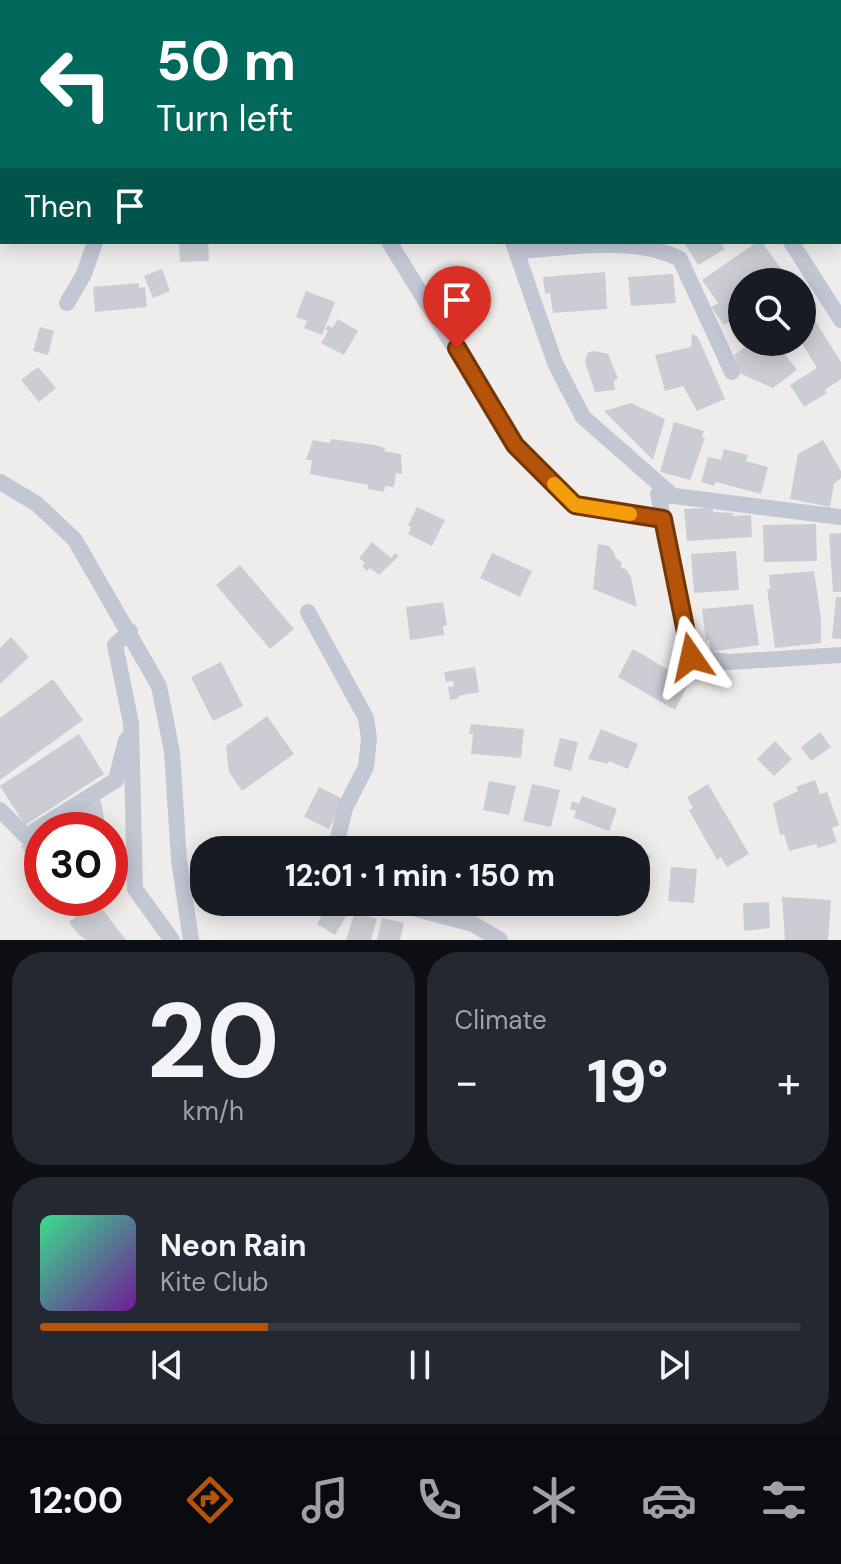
<!DOCTYPE html>
<meta charset="utf-8">
<style>
body{margin:0;font-family:"DM Sans",sans-serif;background:#242831;color:#f1f3f6;height:100vh;display:flex;flex-direction:column;font-size:30px;white-space:nowrap}
*{box-sizing:border-box;margin:0}
p{font-size:26px;color:#9ea1a6}
.icon{flex:none;width:44px;height:44px;fill:none;stroke:currentColor;stroke-width:2;stroke-linecap:round;stroke-linejoin:round}
.map{position:relative;height:940px;overflow:hidden}
.drawer{display:flex;flex-direction:column;gap:12px;padding:12px;background:#0d0f14;flex:1}
.drawer>*{flex:none}
.banner{position:absolute;left:0px;top:0px;width:842px;height:244px;box-shadow:0 4px 20px #0003;background:#00695c;color:#fff;overflow:hidden}
.controls{position:absolute;left:728px;top:268px;display:grid;gap:16px}
.controls a{display:grid;place-items:center;width:88px;height:88px;border-radius:50%;background:#171b24;box-shadow:0 4px 20px #0003;font-size:40px}
.speed{position:absolute;left:24px;top:812px;display:flex;gap:16px;font-size:40px;font-weight:700;text-align:center}
.speed>*{display:grid;place-content:center;width:104px;height:104px;border-radius:50%;background:#171b24;box-shadow:0 4px 20px #0003;line-height:1}
.speed .limit{border:12px solid #d22;background:#fff;color:#111}
.pin{position:absolute;display:grid;place-items:center;width:68px;height:68px;color:#fff;margin:-82px -34px;border-radius:50% 50% 50% 0;rotate:-45deg;box-shadow:0 0 8px #0007}
.pin .icon{rotate:45deg}
.me{position:absolute;width:88px;margin:-44px;rotate:349deg;stroke-linejoin:round;filter:drop-shadow(0 0 6px #0008)}
.turn{display:flex;align-items:center;gap:28px;height:168px;padding:0 24px;font-size:36px}
.turn .icon{width:104px;height:104px;stroke-width:2.5}
.turn b{display:block;font-size:56px;line-height:68px}
.then{display:flex;align-items:center;height:76px;padding:0 24px;background:#0003;gap:16px;font-size:30px}
.big{font-size:60px;font-weight:700;line-height:1.1}
.drawer .card{flex:1;display:flex;flex-direction:column;justify-content:center;gap:12px;min-width:0;padding:0 28px;border-radius:32px;background:#242831}
.drawer .dial{align-items:center;gap:0}
.dial b{font-size:104px;line-height:1}
.song{display:flex;align-items:center;gap:24px}
.cover{width:96px;height:96px;border-radius:12px;background:linear-gradient(135deg,hsl(150 70% 55%),hsl(280 70% 35%))}
.played{height:8px;border-radius:4px;background:linear-gradient(90deg,#b45309 30%,#363941 30%)}
.keys{display:flex;justify-content:space-around;direction:ltr}
.heat{display:flex;justify-content:space-between;align-items:center;font-size:44px;direction:ltr}
.drawer .tiles{flex:1;display:grid;gap:12px;grid-template-columns:1fr 1fr}
.card:last-child{grid-column:span 2}
.trip{position:absolute;left:190px;top:836px;width:460px;height:80px;border-radius:32px;background:#171b24;box-shadow:0 4px 20px #0003;font-weight:700;line-height:80px;text-align:center}
.tab-bar{display:flex;height:128px;justify-content:space-around;align-items:center;background:#090b0e;color:#9ea1a6}
.tab-bar .icon{width:56px;height:56px}
.tab-bar .active{color:#b45309}
.tab-bar b{font-size:36px;color:#f1f3f6}
.map>svg:first-child{display:block}
.building{fill:#cccdd4}
.lines{fill:none;stroke-linecap:round;stroke-linejoin:round}
.street{stroke:#c2c7d4;stroke-width:16}
.route-casing{stroke:#753606;stroke-width:20}
.route{stroke:#b45309;stroke-width:14}
.slow{stroke:#f59e0b;stroke-width:14}
</style>
<div class="map">
<svg width="841" height="940" viewBox="0 0 841 940">
<rect width="100%" height="100%" fill="#efedec"/>
<!-- building -->
<g class="building">
<path d="M179 242H208L209 261 180 262Z"/>
<path d="M684 242H720L725 249 698 265Z"/>
<path d="M757 242H762L789 280 742 282V313L724 325 711 307 718 303 702 280Z"/>
<path d="M162 269 170 291 153 298 144 276Z"/>
<path d="M605 272 607 309 553 313 550 293 545 294 543 277Z"/>
<path d="M673 274 676 303 631 306 628 277Z"/>
<path d="M139 283V288L145 287 147 307 95 312 93 287Z"/>
<path d="M306 291 335 302 322 335 304 328 307 321 296 317Z"/>
<path d="M802 300 841 362V379L825 390 827 393 804 407 790 385 817 368 801 342Z"/>
<path d="M338 319 358 331 344 355 321 343 328 331 325 329 328 325 332 328Z"/>
<path d="M40 327 54 331 48 355 33 351Z"/>
<path d="M692 334 698 337 725 399 697 411 683 386 665 391 655 355 691 347Z"/>
<path d="M752 342H776L797 370 773 388 741 374 734 355Z"/>
<path d="M595 351 608 354 618 378 614 381 615 390 595 392 585 362 588 352Z"/>
<path d="M38 367 56 388 39 402 21 380Z"/>
<path d="M631 403 665 419 653 460 604 411Z"/>
<path d="M674 422 704 431 702 437 705 438 690 480 660 472Z"/>
<path d="M331 439 375 445 385 448 384 451 401 454 402 474 396 473 394 487 385 486 384 492 368 489V485L310 474 312 460H306L313 440 330 443Z"/>
<path d="M823 440 841 471V478L834 484 830 507 790 499 798 454Z"/>
<path d="M724 449 748 455 746 461 768 467 761 494 716 482 714 486 701 482 708 457 721 460Z"/>
<path d="M417 507 445 520 432 546 408 534 411 527 408 525Z"/>
<path d="M705 508 713 509V512L733 513V516L751 515 752 537 687 541 684 509Z"/>
<path d="M816 524 817 561 764 562 763 525Z"/>
<path d="M841 533V592H833L829 534Z"/>
<path d="M372 542 391 558 395 553 399 556 379 575 370 568 367 571 362 566 365 563 359 558Z"/>
<path d="M598 544 609 546 615 554 614 556 622 563 621 568 626 569 631 577 637 607 593 589Z"/>
<path d="M736 551 739 590 694 593 691 554Z"/>
<path d="M492 553 532 571 520 597 480 578Z"/>
<path d="M240 565 294 629 270 649 216 585Z"/>
<path d="M814 571 821 618V643L775 648 767 589H770L769 575Z"/>
<path d="M836 597H841V639L832 638Z"/>
<path d="M443 602 447 625 443 626 444 635 410 640 406 607Z"/>
<path d="M753 604 759 645 711 652 709 640 706 641 702 609Z"/>
<path d="M11 637 29 657 0 684V648Z"/>
<path d="M633 649 689 682 675 710 618 677Z"/>
<path d="M221 662 243 706 213 721 191 677Z"/>
<path d="M475 667 479 692 458 696 459 698 450 700 448 687 454 686 453 681 446 682 444 672Z"/>
<path d="M53 679 83 720 0 780V718Z"/>
<path d="M267 716 294 754 242 791 229 772 226 746Z"/>
<path d="M471 724 524 729 521 758 471 754 473 734H469Z"/>
<path d="M601 729 638 744 628 769 609 761 608 764 588 759Z"/>
<path d="M820 732 831 747 811 761 801 747Z"/>
<path d="M79 734 104 774 25 825 0 786Z"/>
<path d="M560 738 578 742 571 771 553 766Z"/>
<path d="M775 741 792 759 774 776 757 759Z"/>
<path d="M815 780 820 794 827 792 839 825 832 828 837 842 818 848 816 844 789 851 784 834 780 835 773 803 798 791 796 787Z"/>
<path d="M489 781 516 786 509 815 483 810Z"/>
<path d="M532 784 560 790 551 827 523 821Z"/>
<path d="M708 784 749 854 727 867 721 857 717 860 689 810 693 808 687 797Z"/>
<path d="M319 787 343 799 329 829 304 817Z"/>
<path d="M582 796 617 809 609 831 574 818 576 811 570 809 572 801 579 804Z"/>
<path d="M95 797 101 801 106 830H68L61 819Z"/>
<path d="M42 833V877L21 846Z"/>
<path d="M210 837 240 838 239 850H209Z"/>
<path d="M624 843 651 856 636 888V850H621Z"/>
<path d="M671 867 697 869 694 903 668 901Z"/>
<path d="M782 897 831 900 828 940H785Z"/>
<path d="M96 901 126 940H86L79 935 69 922Z"/>
<path d="M293 902H310L298 910Z"/>
<path d="M330 902H341L351 908 335 935 317 924Z"/>
<path d="M769 902 770 928 744 931 743 903Z"/>
<path d="M355 912 377 919 371 940H346Z"/>
<path d="M382 918 404 923 400 940H377Z"/>
</g>
<g class="lines">
<!-- street -->
<g class="street">
<path d="M114 0V2"/>
<path d="M163 0 165 2"/>
<path d="M445 0V2"/>
<path d="M636 0 637 2"/>
<path d="M796 0 798 2"/>
<path d="M840 148 841 149"/>
<path d="M389 242 515 445 575 505 663 519"/>
<path d="M513 242 555 363 583 417 673 496"/>
<path d="M791 242 841 320"/>
<path d="M518 251C570 248 633 235 680 259L732 372"/>
<path d="M67 303 84 274 95 242"/>
<path d="M0 482 37 504 75 540 159 686 172 752 179 860 191 940"/>
<path d="M841 517 658 494 691 657 729 662 841 655"/>
<path d="M308 612 366 718 369 738 366 767 345 808 335 850"/>
<path d="M130 631 115 645 131 723 135 889 172 940"/>
<path d="M0 810 26 836 116 780 126 740"/>
<path d="M390 902 473 924 500 940"/>
</g>
</g>
<g class="lines">
<!-- route casing -->
<g class="route-casing">
<path id="route" d="M457 348 515 445 575 505 663 519 691 657"/>
</g>
<!-- route -->
<use href="#route" class="route"/>
<!-- slow -->
<path class="slow" d="M554 484 575 505 630 514"/>
</g>
</svg>
<div class="controls">
<a><svg class="icon" aria-label="search" viewBox="0 0 24 24"><circle cx="10" cy="10" r="6"/><path d="M15 15l6 6"/></svg></a>
</div>
<div class="speed"><div class="limit">30</div></div>
<div class="pin" style="left:457px;top:348px;background:#d93025"><svg class="icon" aria-label="arrive" viewBox="0 0 24 24"><path d="M6 21V4h12l-3 4 3 4H6"/></svg></div>
<svg class="me" style="left:691px;top:657px" viewBox="-20 -20 40 40"><path d="M0-17L14 15 0 8-14 15z" fill="#b45309" stroke="#fff" stroke-width="4"/></svg>
<div class="trip">12:01 · 1 min · 150 m</div>
<div class="banner">
<div class="turn"><svg class="icon" aria-label="left" viewBox="0 0 24 24"><path d="M17 20v-9H6M10 6l-5 5 5 5"/></svg><div><b>50 m</b>Turn left</div></div>
<div class="then">Then<svg class="icon" aria-label="arrive" viewBox="0 0 24 24"><path d="M6 21V4h12l-3 4 3 4H6"/></svg></div>
</div>
</div>
<section class="drawer">
<div class="tiles">
<div class="card dial"><b>20</b><p>km/h</p></div>
<div class="card"><p>Climate</p>
<div class="heat"><a>−</a><b class="big">19°</b><a>+</a></div>
</div>
<div class="card">
<div class="song"><i class="cover"></i><div><b>Neon Rain</b><p>Kite Club</p></div></div>
<div class="played"></div>
<div class="keys"><svg class="icon" aria-label="previous" viewBox="0 0 24 24"><path d="M18 5L8 12l10 7zM5 5v14"/></svg><svg class="icon" aria-label="pause" viewBox="0 0 24 24"><path d="M8 5v14M16 5v14"/></svg><svg class="icon" aria-label="next" viewBox="0 0 24 24"><path d="M6 5l10 7-10 7zM19 5v14"/></svg></div>
</div>
</div>
</section>
<nav class="tab-bar">
<b>12:00</b>
<svg class="icon active" aria-label="directions" viewBox="0 0 24 24"><path d="M12 3l9 9-9 9-9-9zM9 14v-3h6M13 9l2 2-2 2"/></svg>
<svg class="icon" aria-label="music" viewBox="0 0 24 24"><path d="M9 18V5l10-2v13"/><circle cx="6" cy="18" r="3"/><circle cx="16" cy="16" r="3"/></svg>
<svg class="icon" aria-label="phone" viewBox="0 0 24 24"><path d="M5 4h4l2 5-3 2q2 4 5 5l2-3 5 2v4C11 20 4 13 5 4z"/></svg>
<svg class="icon" aria-label="climate" viewBox="0 0 24 24"><path d="M12 3v18M4 7l16 10M4 17L20 7"/></svg>
<svg class="icon" aria-label="car" viewBox="0 0 24 24"><path d="M5 17H2v-5l4-1 3-4h7l3 4 3 1v5h-3M9 17h6M6 11h13"/><circle cx="7" cy="17" r="2"/><circle cx="17" cy="17" r="2"/></svg>
<svg class="icon" aria-label="filters" viewBox="0 0 24 24"><path d="M4 7h16M4 17h16"/><circle cx="9" cy="7" r="2"/><circle cx="15" cy="17" r="2"/></svg>
</nav>
